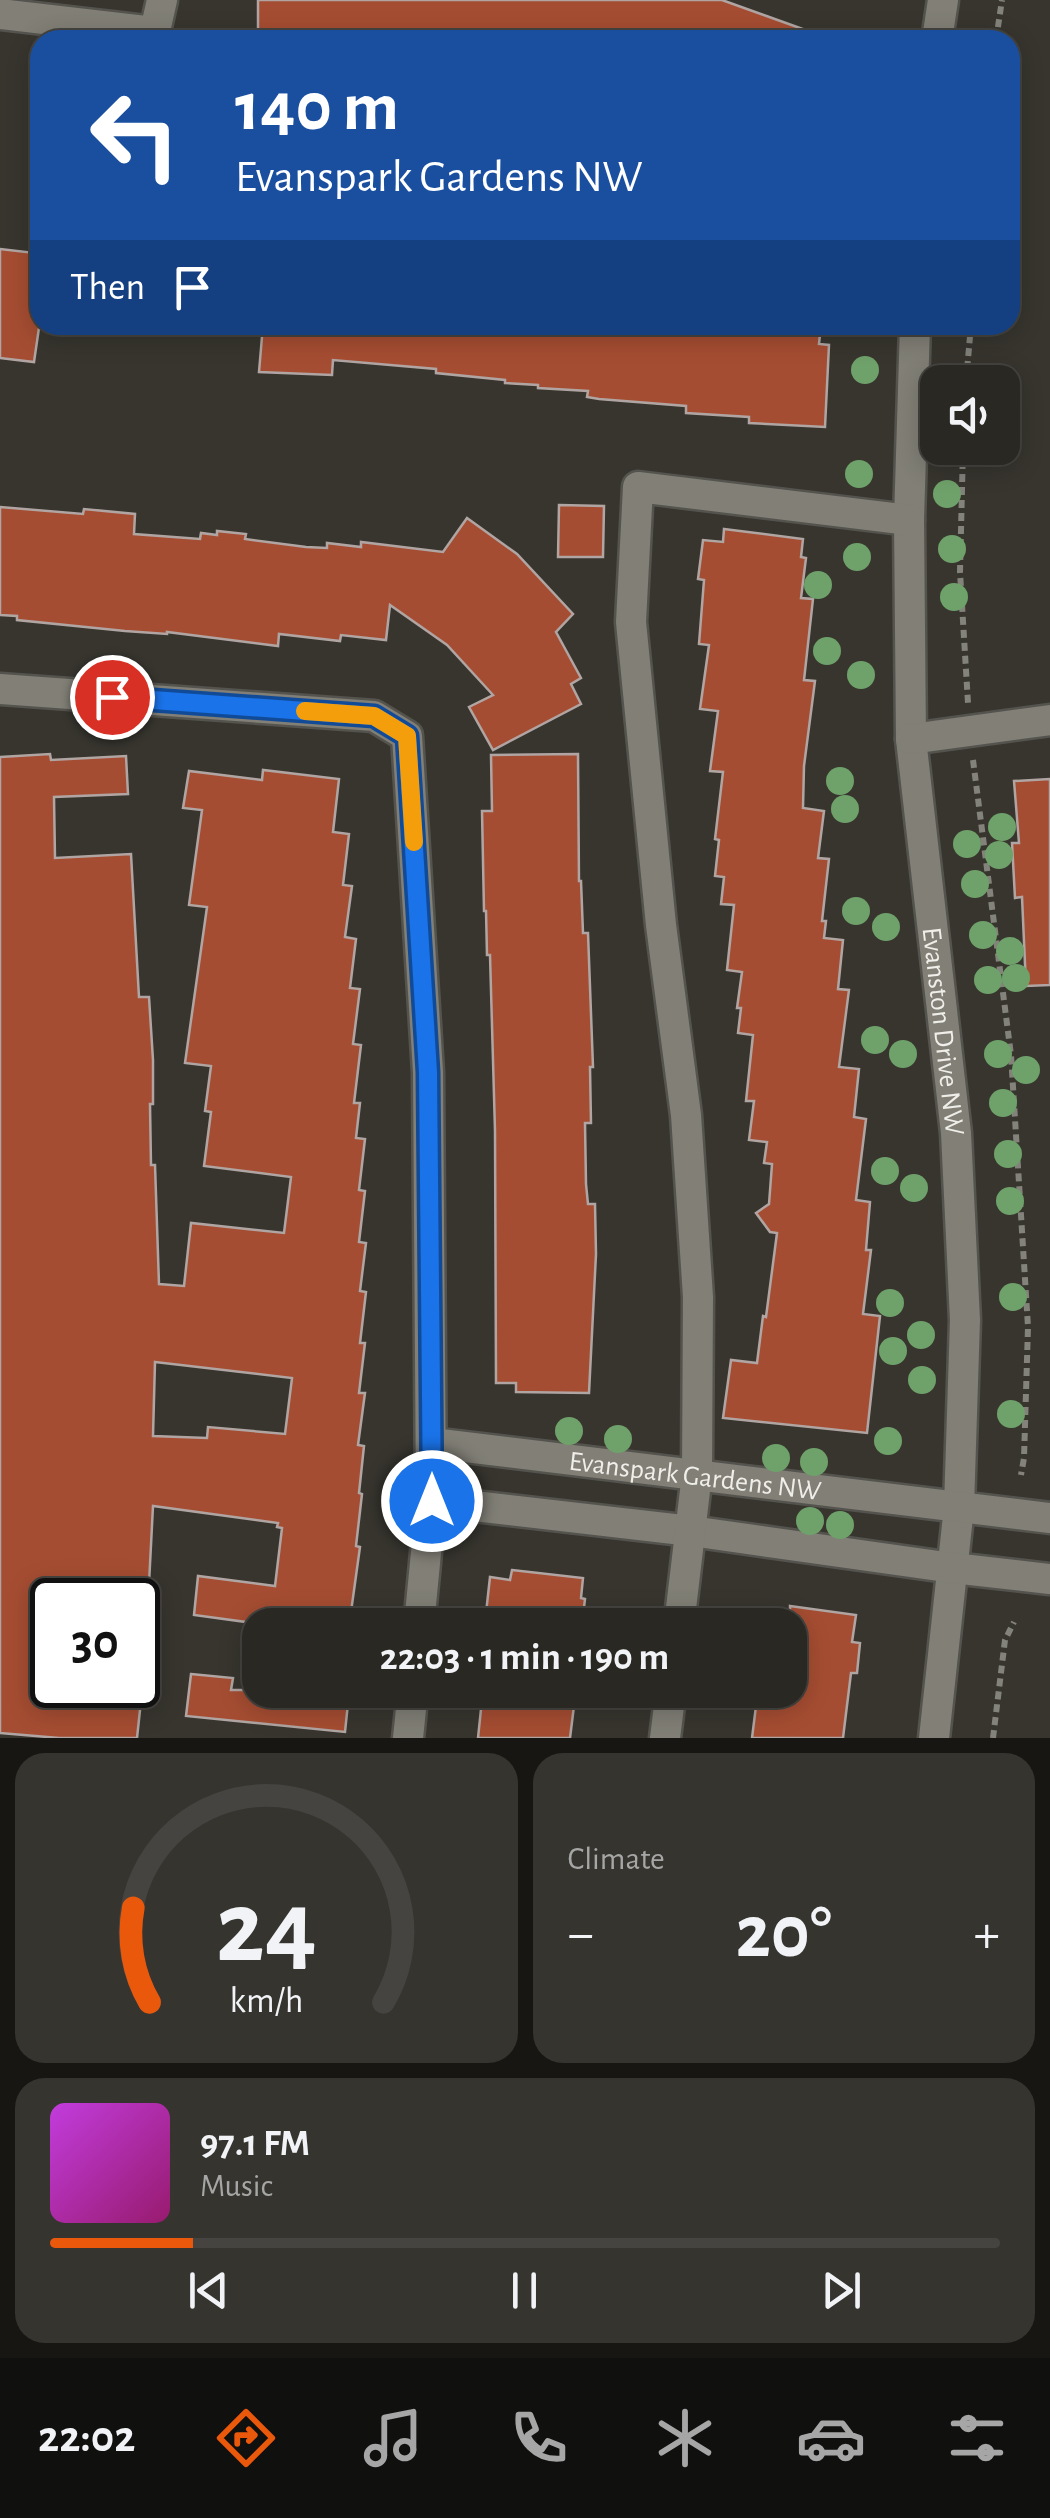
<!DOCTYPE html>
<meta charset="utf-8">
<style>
body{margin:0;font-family:"Alegreya Sans",sans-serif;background:#35342f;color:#f1f3f6;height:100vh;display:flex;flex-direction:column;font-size:38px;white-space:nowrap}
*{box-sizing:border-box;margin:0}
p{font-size:32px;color:#a5a6a5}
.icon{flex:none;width:55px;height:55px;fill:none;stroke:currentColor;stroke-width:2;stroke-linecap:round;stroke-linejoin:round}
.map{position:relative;height:1738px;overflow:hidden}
.drawer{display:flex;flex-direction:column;gap:15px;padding:15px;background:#171613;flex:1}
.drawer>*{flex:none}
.guide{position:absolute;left:30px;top:30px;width:990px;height:305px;border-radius:30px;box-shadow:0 5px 25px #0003,0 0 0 2px #454440;background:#1a4fa0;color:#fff;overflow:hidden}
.controls{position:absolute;left:920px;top:365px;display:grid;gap:20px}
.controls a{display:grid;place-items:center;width:100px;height:100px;border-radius:20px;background:#292822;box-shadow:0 5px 25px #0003,0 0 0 2px #454440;font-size:50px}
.speed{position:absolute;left:30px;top:1578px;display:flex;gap:20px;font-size:50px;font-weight:700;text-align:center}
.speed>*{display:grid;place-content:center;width:130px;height:130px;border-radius:50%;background:#292822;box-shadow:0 5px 25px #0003,0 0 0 2px #454440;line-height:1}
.speed .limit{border:5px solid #111;border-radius:15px;background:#fff;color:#111}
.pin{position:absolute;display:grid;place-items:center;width:85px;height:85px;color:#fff;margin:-42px;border:5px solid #fff;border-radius:50%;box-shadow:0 2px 10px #0007}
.me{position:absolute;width:110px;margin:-55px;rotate:0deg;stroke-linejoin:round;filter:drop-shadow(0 0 8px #0008)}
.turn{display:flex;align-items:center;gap:35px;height:210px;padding:0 40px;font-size:45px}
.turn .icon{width:130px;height:130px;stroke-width:2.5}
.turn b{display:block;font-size:70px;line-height:85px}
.then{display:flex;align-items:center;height:95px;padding:0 40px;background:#0003;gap:20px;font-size:38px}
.big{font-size:75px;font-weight:700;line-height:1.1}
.drawer .widget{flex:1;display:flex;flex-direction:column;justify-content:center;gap:15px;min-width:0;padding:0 35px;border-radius:30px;background:#35342f}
.drawer .dial{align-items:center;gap:0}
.dial svg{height:260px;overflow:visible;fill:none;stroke:#454440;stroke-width:7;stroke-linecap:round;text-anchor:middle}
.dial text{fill:#f1f3f6;stroke:none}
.song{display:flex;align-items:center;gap:30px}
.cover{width:120px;height:120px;border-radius:15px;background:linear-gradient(135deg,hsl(290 70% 55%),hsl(320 70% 35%))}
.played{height:10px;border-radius:5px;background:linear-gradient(90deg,#ea580c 15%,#454440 15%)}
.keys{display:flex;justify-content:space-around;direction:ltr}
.heat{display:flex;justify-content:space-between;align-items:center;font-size:55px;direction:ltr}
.drawer .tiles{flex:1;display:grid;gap:15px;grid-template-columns:1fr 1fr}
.widget:last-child{grid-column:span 2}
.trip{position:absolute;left:242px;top:1608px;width:565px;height:100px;border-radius:30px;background:#292822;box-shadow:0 5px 25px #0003,0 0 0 2px #454440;font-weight:700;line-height:100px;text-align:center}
.menu{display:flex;height:160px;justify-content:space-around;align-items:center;background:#10100e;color:#a5a6a5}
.menu .icon{width:70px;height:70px}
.menu .active{color:#ea580c}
.menu b{font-size:45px;color:#f1f3f6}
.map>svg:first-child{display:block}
.building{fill:#a54d32;stroke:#b0a5a2;stroke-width:2.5;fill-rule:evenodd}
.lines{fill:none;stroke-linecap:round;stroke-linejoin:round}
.minor-casing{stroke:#54534d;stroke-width:35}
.path{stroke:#83827b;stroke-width:6;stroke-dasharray:8 5;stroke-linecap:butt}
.minor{stroke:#817f76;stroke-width:30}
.tree{fill:#6fa16a}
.route-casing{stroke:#114b97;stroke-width:25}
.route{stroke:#1a73e8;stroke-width:18}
.slow{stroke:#f59e0b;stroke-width:18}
.labels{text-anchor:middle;stroke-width:10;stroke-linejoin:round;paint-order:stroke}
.street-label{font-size:28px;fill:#efeee9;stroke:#37352e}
</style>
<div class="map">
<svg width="1050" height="1738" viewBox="0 0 1050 1738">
<rect width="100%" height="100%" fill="#37352e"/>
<!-- building -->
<g class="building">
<path d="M258 0H722L822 36V40H258Z"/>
<path d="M0 249 35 253 33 271 40 272V321L34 362 0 358Z"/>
<path d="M263 325H821L819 344 829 345 825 427 749 423V417L686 413V406L599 399 587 397 588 391 538 388V385L505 383V380L436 373V369L333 360 332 375 259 372Z"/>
<path d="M559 505 604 506 603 557H558Z"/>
<path d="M0 507 83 514 84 509 135 514 134 534 200 539 201 533 217 535V531L246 534 245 539 306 547 327 548V543L361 547V542L443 552 467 518 517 554 573 614 556 632 581 678 571 684 581 704 493 750 469 707 493 695 447 645 390 605 386 640 341 635 340 641 279 634 278 646 167 632V634L125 631 17 620V616L0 615Z"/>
<path d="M724 529 803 539 801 557 806 558 801 598 813 599 804 680 815 681 804 766 803 808 824 811 818 858 829 859 822 921H826L824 938 843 940 838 989 849 990 839 1067 859 1069 854 1117 866 1119 856 1200 870 1202 866 1250H871L863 1314 880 1316 867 1433 723 1418 731 1360 757 1363 763 1316 766 1317 777 1233 770 1232 756 1213 769 1204 772 1164 764 1163 767 1142 749 1140 754 1101H746L753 1035 738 1033 741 1008H737L742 972 727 970 734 905 721 904 724 877 715 876 719 840 715 839 723 772 710 771 718 711 700 709 709 645 699 644 704 580 698 579 703 540 723 542Z"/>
<path d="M50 754 51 760 126 756 128 794 54 797 55 858 131 854 139 997H149L153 1060V1104H150L151 1165H155L159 1284 184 1286 191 1223 284 1233 291 1177 204 1166 211 1112 205 1111 211 1066 185 1063 207 907 189 905 202 810 183 808 189 771 262 780 263 770 339 779 333 832 349 834 343 885 352 886 345 937 356 939 350 988 360 989 353 1044 361 1045 354 1103H360L356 1138 365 1139 359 1190 365 1191 359 1242 366 1243 360 1291 366 1292 360 1343H365L359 1393H365L358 1445 364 1446 359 1493 362 1494 356 1546 360 1547 351 1612 343 1611 341 1625H268L194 1615 198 1576 275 1586 282 1528 277 1527 278 1523 153 1506 149 1584 68 1579 64 1580 63 1600H52V1685H63V1693L141 1701 137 1738H59L0 1733V757ZM155 1362 292 1378 285 1434 208 1427 207 1438 153 1436Z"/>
<path d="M578 754 579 881H581L583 933H588L593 1067H590L591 1123H585L586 1184 588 1204H595L596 1254 589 1393 516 1392V1383H496L495 1131 490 955H487L486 911H484L482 811H492L491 755Z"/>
<path d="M1050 779V985L1026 986 1022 897 1015 898 1012 843H1019L1014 781Z"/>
<path d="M512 1570 583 1578 581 1598 585 1599 582 1625H487L488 1613H486L490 1577 510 1580Z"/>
<path d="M790 1606 856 1615 852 1642 860 1643 857 1673H851L843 1738H752L758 1690H790Z"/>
<path d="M191 1674 233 1678 231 1690H309L349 1694 345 1732 186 1716Z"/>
<path d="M483 1690H576L570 1738H478Z"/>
</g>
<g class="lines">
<!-- minor casing -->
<g class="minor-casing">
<g id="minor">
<path d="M0 14 154 32"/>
<path d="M153 40 162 0"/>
<path d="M937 40 943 0"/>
<path id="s1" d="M915 325 909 520 911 739 956 1133 965 1320 959 1507 934 1738"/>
<path d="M0 689 374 716 407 736 428 1072 431 1501 419 1625"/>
<path d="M911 739 1050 720"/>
<path id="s2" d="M432 1443 1050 1518"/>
<path d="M431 1501 691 1531 953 1568 1050 1579"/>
<path d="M679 1625 697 1474 698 1297 686 1115 661 925 631 622 638 487 909 520"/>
<path d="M408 1738 413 1690"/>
<path d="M665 1738 671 1690"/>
</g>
</g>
<!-- path -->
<g class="path">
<path d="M996 40 1002 0"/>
<path d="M966 382 971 325"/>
<path d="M963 448 960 572 968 703"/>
<path d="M973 760 1011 1055 1028 1327 1024 1458 1021 1475"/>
<path d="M993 1738 1005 1640 1014 1622"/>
</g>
<!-- minor -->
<use href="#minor" class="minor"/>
</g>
<!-- trees -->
<g class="tree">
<circle cx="865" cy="370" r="14"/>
<circle cx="859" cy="474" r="14"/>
<circle cx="947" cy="494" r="14"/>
<circle cx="952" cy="549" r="14"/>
<circle cx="857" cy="557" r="14"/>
<circle cx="818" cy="585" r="14"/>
<circle cx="954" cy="597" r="14"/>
<circle cx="827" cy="651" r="14"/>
<circle cx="861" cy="675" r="14"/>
<circle cx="840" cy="781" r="14"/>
<circle cx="845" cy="809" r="14"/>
<circle cx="1002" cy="827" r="14"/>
<circle cx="967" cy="844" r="14"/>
<circle cx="999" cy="855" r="14"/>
<circle cx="975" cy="884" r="14"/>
<circle cx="856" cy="911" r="14"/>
<circle cx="886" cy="927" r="14"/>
<circle cx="983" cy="935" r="14"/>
<circle cx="1010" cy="951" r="14"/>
<circle cx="1016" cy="978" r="14"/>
<circle cx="988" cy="980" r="14"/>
<circle cx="875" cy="1040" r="14"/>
<circle cx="903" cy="1054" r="14"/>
<circle cx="998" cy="1054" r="14"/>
<circle cx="1026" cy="1070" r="14"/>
<circle cx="1003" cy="1103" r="14"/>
<circle cx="1008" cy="1154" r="14"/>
<circle cx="885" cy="1171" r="14"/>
<circle cx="914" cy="1188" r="14"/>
<circle cx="1010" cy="1201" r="14"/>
<circle cx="1013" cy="1297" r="14"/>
<circle cx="890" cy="1303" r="14"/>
<circle cx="921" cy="1335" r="14"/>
<circle cx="893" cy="1351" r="14"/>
<circle cx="922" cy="1380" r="14"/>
<circle cx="1011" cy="1414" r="14"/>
<circle cx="569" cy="1431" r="14"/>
<circle cx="618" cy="1439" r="14"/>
<circle cx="888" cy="1441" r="14"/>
<circle cx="776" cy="1458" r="14"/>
<circle cx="814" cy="1462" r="14"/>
<circle cx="810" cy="1521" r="14"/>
<circle cx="840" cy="1525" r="14"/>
</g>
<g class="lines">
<!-- route casing -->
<g class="route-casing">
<path id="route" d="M112 697 374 716 407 736 428 1072 432 1501"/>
</g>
<!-- route -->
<use href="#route" class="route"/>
<!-- slow -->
<path class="slow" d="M305 711 374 716 407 736 414 842"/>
</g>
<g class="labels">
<!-- street labels -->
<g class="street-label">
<text dy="10" stroke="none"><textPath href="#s1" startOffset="708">Evanston Drive NW</textPath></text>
<text dy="10" stroke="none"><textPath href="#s2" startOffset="265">Evanspark Gardens NW</textPath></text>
</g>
</g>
</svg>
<div class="controls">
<a><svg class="icon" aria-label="sound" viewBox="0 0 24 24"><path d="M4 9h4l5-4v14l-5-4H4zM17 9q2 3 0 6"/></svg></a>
</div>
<div class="speed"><div class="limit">30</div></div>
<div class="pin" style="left:112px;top:697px;background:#d93025"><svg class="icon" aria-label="arrive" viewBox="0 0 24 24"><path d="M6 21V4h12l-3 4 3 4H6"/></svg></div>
<svg class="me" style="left:432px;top:1501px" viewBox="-20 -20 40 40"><circle r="17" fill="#1a73e8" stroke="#fff" stroke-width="3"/><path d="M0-11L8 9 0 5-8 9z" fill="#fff"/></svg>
<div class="trip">22:03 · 1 min · 190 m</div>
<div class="guide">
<div class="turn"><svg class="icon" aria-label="left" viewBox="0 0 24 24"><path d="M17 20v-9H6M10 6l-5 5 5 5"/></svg><div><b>140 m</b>Evanspark Gardens NW</div></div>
<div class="then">Then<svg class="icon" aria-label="arrive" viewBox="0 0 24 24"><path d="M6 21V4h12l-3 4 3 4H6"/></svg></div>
</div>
</div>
<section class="drawer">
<div class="tiles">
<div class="widget dial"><svg viewBox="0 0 100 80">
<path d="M14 69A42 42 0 1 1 86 69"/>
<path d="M14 69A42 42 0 0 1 9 40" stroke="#ea580c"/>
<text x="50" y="56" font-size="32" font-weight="700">24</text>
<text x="50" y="72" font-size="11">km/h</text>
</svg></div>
<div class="widget"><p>Climate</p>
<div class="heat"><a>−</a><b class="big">20°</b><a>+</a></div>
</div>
<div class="widget">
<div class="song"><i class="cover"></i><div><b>97.1 FM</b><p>Music</p></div></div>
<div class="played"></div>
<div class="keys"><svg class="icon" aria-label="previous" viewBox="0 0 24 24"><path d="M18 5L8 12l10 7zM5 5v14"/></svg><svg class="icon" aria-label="pause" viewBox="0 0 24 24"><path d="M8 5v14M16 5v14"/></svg><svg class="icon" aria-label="next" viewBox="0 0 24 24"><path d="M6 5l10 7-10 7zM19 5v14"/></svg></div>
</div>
</div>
</section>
<nav class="menu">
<b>22:02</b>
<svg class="icon active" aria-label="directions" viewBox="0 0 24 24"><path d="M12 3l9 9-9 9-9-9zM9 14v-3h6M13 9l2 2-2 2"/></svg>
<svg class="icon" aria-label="music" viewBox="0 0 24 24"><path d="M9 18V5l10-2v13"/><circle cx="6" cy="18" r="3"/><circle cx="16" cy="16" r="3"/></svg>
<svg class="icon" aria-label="phone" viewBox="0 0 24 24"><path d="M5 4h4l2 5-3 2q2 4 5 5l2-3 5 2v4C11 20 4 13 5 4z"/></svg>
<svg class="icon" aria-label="climate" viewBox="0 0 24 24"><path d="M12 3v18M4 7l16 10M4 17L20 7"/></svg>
<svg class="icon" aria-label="car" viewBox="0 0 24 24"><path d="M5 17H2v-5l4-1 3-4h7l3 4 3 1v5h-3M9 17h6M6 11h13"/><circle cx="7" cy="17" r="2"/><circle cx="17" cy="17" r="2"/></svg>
<svg class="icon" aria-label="filters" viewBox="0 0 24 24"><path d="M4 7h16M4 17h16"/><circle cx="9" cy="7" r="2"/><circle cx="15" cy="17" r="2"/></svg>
</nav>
